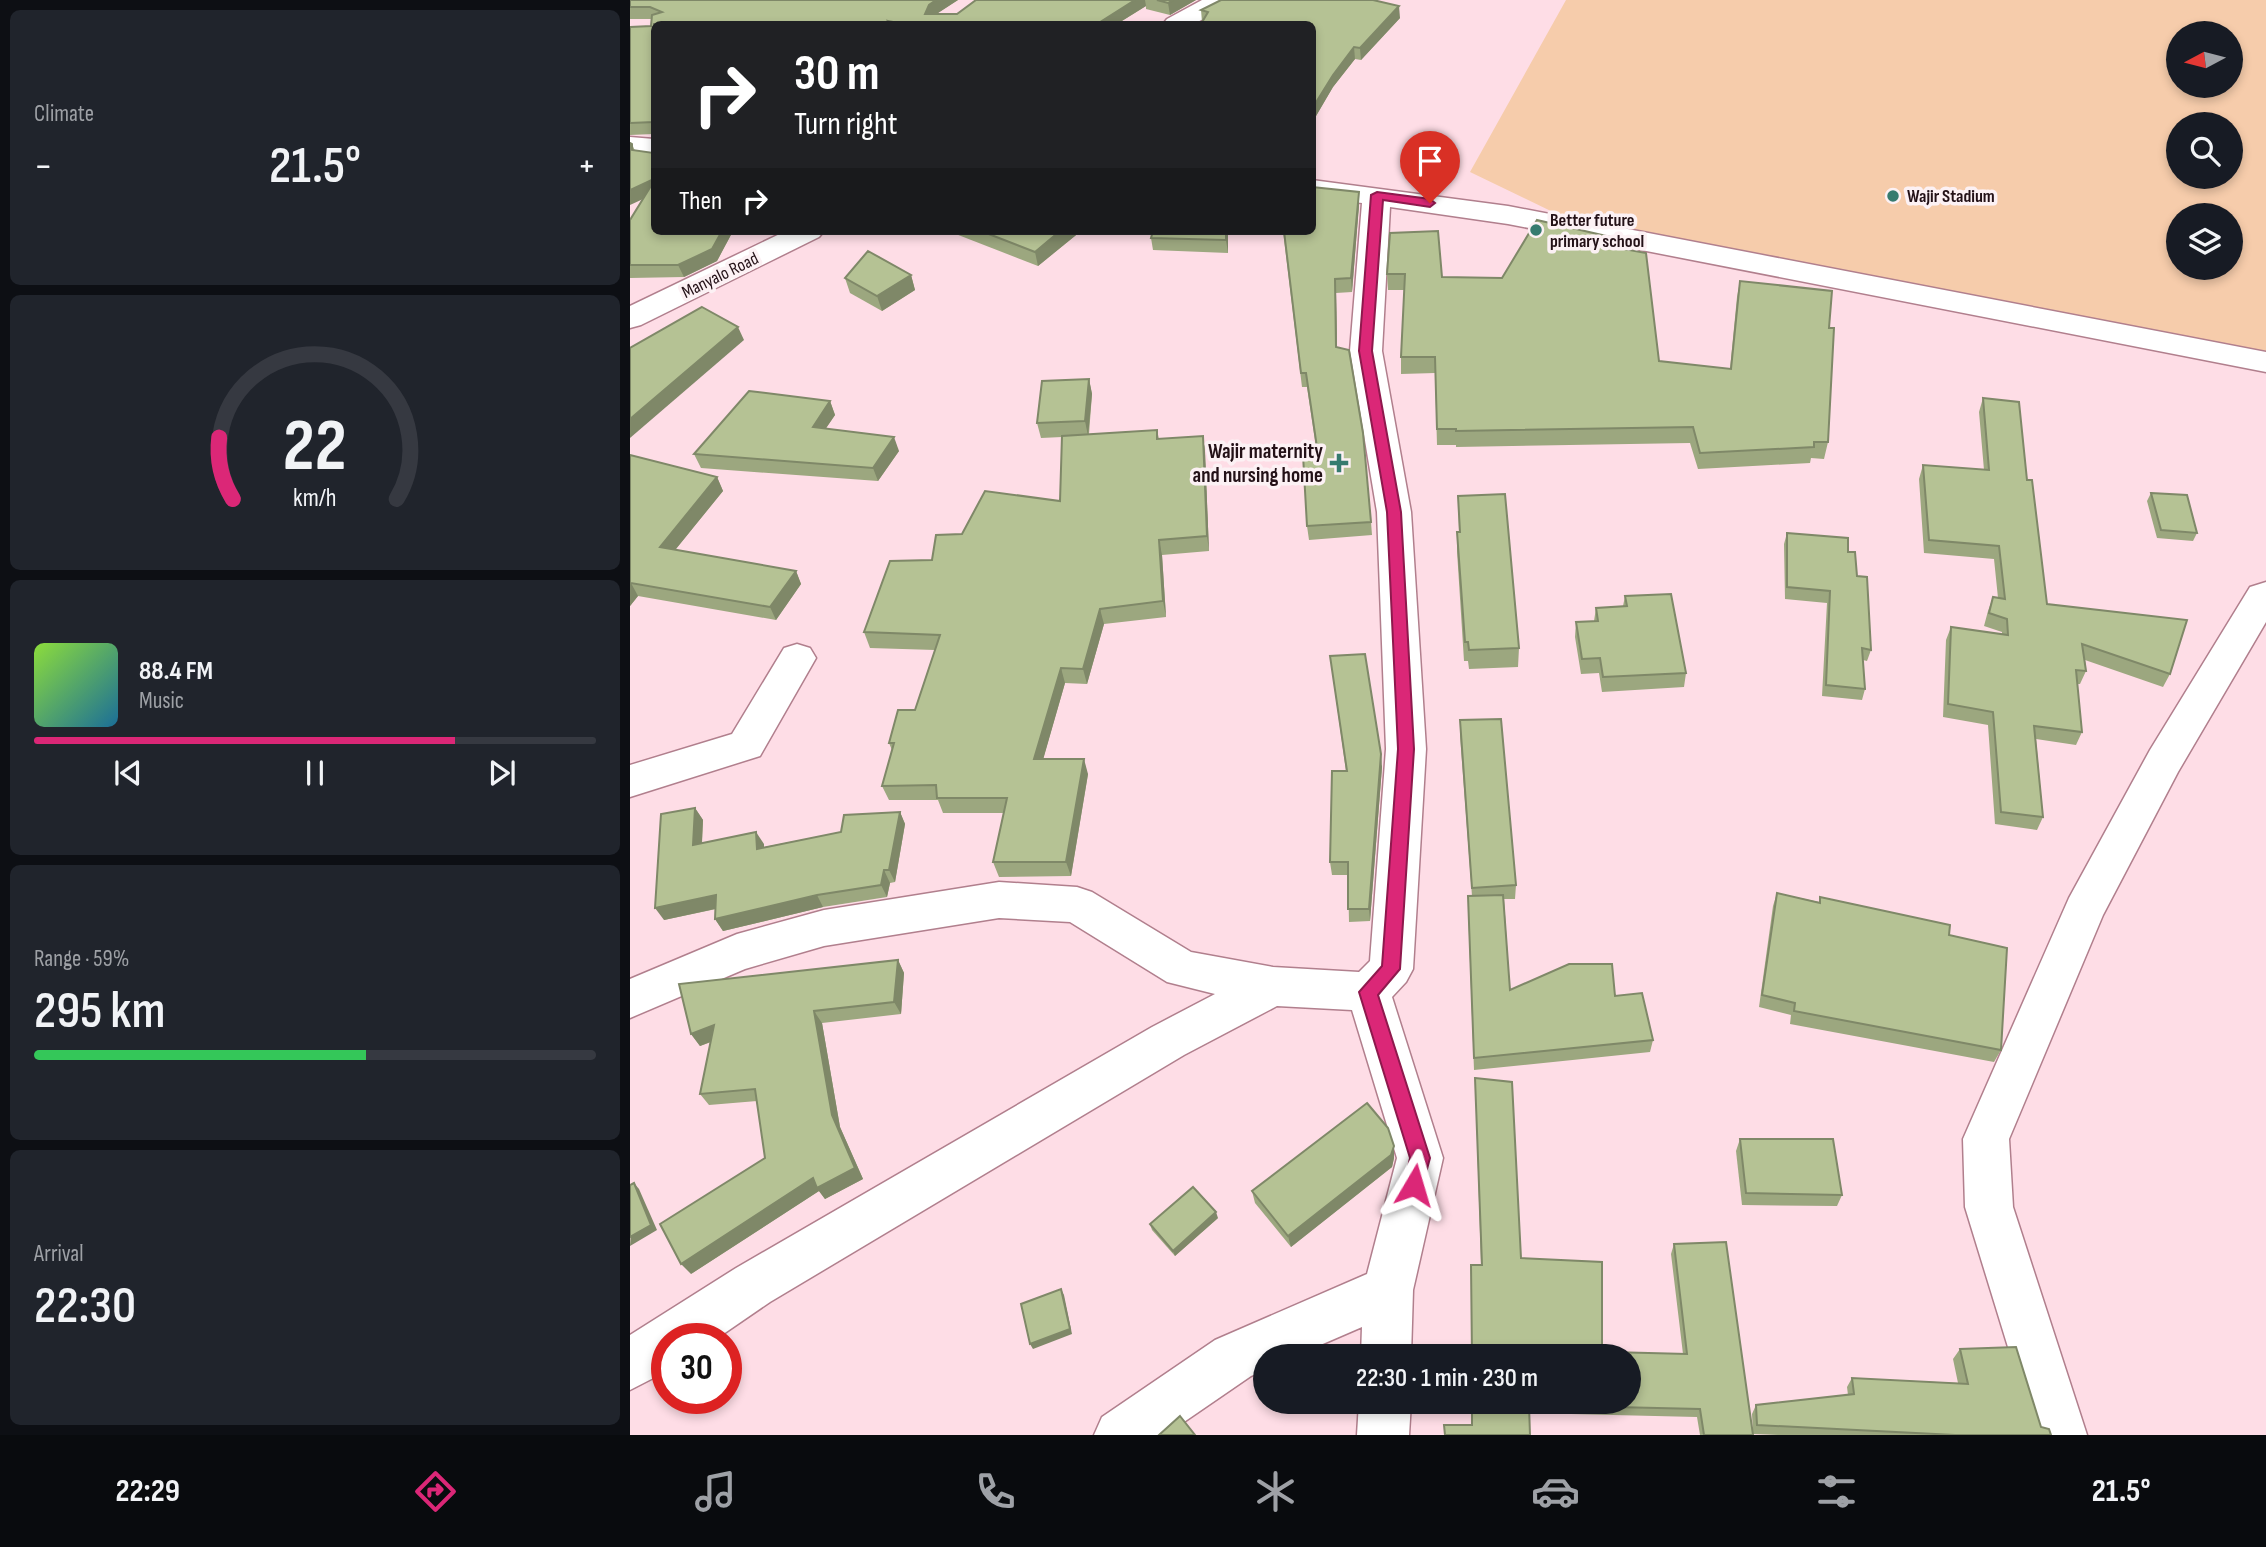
<!DOCTYPE html>
<meta charset="utf-8">
<style>
body{margin:0;font-family:"Sofia Sans Condensed",sans-serif;background:#20242c;color:#f1f3f6;height:100vh;display:flex;flex-direction:column;font-size:26px;white-space:nowrap}
*{box-sizing:border-box;margin:0}
p{font-size:23px;color:#9ea1a6}
.icon{flex:none;width:38px;height:38px;fill:none;stroke:currentColor;stroke-width:2;stroke-linecap:round;stroke-linejoin:round}
.map{position:relative;flex:1;overflow:hidden}
.drawer{display:flex;flex-direction:column;gap:10px;padding:10px;background:#0d0f14;width:630px}
.drawer>*{flex:none}
.top-card{position:absolute;left:21px;top:21px;width:665px;height:214px;border-radius:10px;box-shadow:0 4px 10px #0003;background:#202124;color:#fff;overflow:hidden}
.needle{width:46px;rotate:263deg}
.controls{position:absolute;left:1536px;top:21px;display:grid;gap:14px}
.controls a{display:grid;place-items:center;width:77px;height:77px;border-radius:50%;background:#171b24;box-shadow:0 4px 10px #0003;font-size:35px}
.speed{position:absolute;left:21px;top:1323px;display:flex;gap:14px;font-size:35px;font-weight:700;text-align:center}
.speed>*{display:grid;place-content:center;width:91px;height:91px;border-radius:50%;background:#171b24;box-shadow:0 4px 10px #0003;line-height:1}
.speed .limit{border:10px solid #d22;background:#fff;color:#111}
.pin{position:absolute;display:grid;place-items:center;width:60px;height:60px;color:#fff;margin:-72px -30px;border-radius:50% 50% 50% 0;rotate:-45deg;box-shadow:0 0 7px #0007}
.pin .icon{rotate:45deg}
.me{position:absolute;width:77px;margin:-38px;rotate:7deg;stroke-linejoin:round;filter:drop-shadow(0 0 5px #0008)}
.turn{display:flex;align-items:center;gap:24px;height:147px;padding:0 28px;font-size:32px}
.turn .icon{width:91px;height:91px;stroke-width:2.5}
.turn b{display:block;font-size:49px;line-height:60px}
.then{display:flex;align-items:center;height:66px;padding:0 28px;background:#0003;gap:14px;font-size:26px}
.big{font-size:52px;font-weight:600;line-height:1.1}
.drawer .tile{flex:1;display:flex;flex-direction:column;justify-content:center;gap:10px;min-width:0;padding:0 24px;border-radius:10px;background:#20242c}
.drawer .dial{align-items:center;gap:0}
.dial svg{height:182px;overflow:visible;fill:none;stroke:#363941;stroke-width:7;stroke-linecap:round;text-anchor:middle}
.dial text{fill:#f1f3f6;stroke:none}
.song{display:flex;align-items:center;gap:21px}
.cover{width:84px;height:84px;border-radius:10px;background:linear-gradient(135deg,hsl(90 70% 55%),hsl(200 70% 35%))}
.played{height:7px;border-radius:4px;background:linear-gradient(90deg,#db2777 75%,#363941 75%)}
.keys{display:flex;justify-content:space-around;direction:ltr}
.heat{display:flex;justify-content:space-between;align-items:center;font-size:38px;direction:ltr}
.charge{height:10px;border-radius:5px;background:linear-gradient(90deg,#34c759 59%,#363941 0)}
.trip{position:absolute;left:623px;top:1344px;width:388px;height:70px;border-radius:35px;background:#171b24;box-shadow:0 4px 10px #0003;font-weight:600;line-height:70px;text-align:center}
.menu{display:flex;height:112px;justify-content:space-around;align-items:center;background:#090b0e;color:#9ea1a6}
.menu .icon{width:49px;height:49px}
.menu .selected{color:#db2777}
.menu b{font-size:32px;color:#f1f3f6}
main{display:flex;flex:1;min-height:0}
.map>svg:first-child{display:block}
.green{fill:#f6ccab;fill-rule:evenodd}
.lines{fill:none;stroke-linecap:round;stroke-linejoin:round}
.minor-casing{stroke:#b17f8d;stroke-width:3}
.minor{fill:#fff;fill-rule:evenodd}
.wall{fill:#9ca77f}
.shaded-wall{fill:#7f8868}
.building{fill:#b5c294;stroke:#7f8868;stroke-width:2}
.route{fill:#db2777;stroke:#8e194d;stroke-width:2}
.poi-dot{fill:#367b6f;stroke:#fcf1f4;stroke-width:2.5}
.labels{text-anchor:middle;stroke-width:7;stroke-linejoin:round;paint-order:stroke}
.far-poi-label{font-size:18px;font-weight:bold;fill:#231117;stroke:#fcf1f4;text-anchor:start}
.far-street-label{font-size:18px;fill:#231117;stroke:#fcf1f4}
.poi-label{font-size:21px;font-weight:bold;fill:#231117;stroke:#fcf1f4;text-anchor:end}
</style>
<main>
<section class="drawer">
<div class="tile"><p>Climate</p>
<div class="heat"><a>−</a><b class="big">21.5°</b><a>+</a></div>
</div>
<div class="tile dial"><svg viewBox="0 0 100 80">
<path d="M14 69A42 42 0 1 1 86 69"/>
<path d="M14 69A42 42 0 0 1 8 42" stroke="#db2777"/>
<text x="50" y="56" font-size="32" font-weight="700">22</text>
<text x="50" y="72" font-size="11">km/h</text>
</svg></div>
<div class="tile">
<div class="song"><i class="cover"></i><div><b>88.4 FM</b><p>Music</p></div></div>
<div class="played"></div>
<div class="keys"><svg class="icon" aria-label="previous" viewBox="0 0 24 24"><path d="M18 5L8 12l10 7zM5 5v14"/></svg><svg class="icon" aria-label="pause" viewBox="0 0 24 24"><path d="M8 5v14M16 5v14"/></svg><svg class="icon" aria-label="next" viewBox="0 0 24 24"><path d="M6 5l10 7-10 7zM19 5v14"/></svg></div>
</div>
<div class="tile"><p>Range · 59%</p><b class="big">295 km</b><div class="charge"></div></div>
<div class="tile"><p>Arrival</p><b class="big">22:30</b></div>
</section>
<div class="map">
<svg width="1636" height="1435" viewBox="0 0 1636 1435">
<rect width="100%" height="100%" fill="#fedde6"/>
<!-- green -->
<path class="green" d="M936 0H1636V361L960 230 840 172ZM1549 33H1601V86H1549ZM1549 124H1601V177H1549ZM1549 215H1601V268H1549Z"/>
<g class="lines">
<!-- minor casing -->
<g class="minor-casing">
<g id="minor">
<path d="M572 0H602L599 5 564 24H533L537 19Z"/>
<path d="M0 137 24 139V155L0 153Z"/>
<path d="M682 180 878 206 1636 352V372L878 224 760 207 752 351 781 512 796 749 783 969 776 982 762 997 813 1158 783 1290 781 1356H731L732 1327 665 1356H635V1370L621 1376 535 1435H464L472 1417 585 1340 737 1274 767 1158 722 1010 647 1006 554 1055 140 1302 86 1339H37V1371L0 1390V1335L106 1268 522 1027 585 994 537 982 440 922 369 918 194 946 115 969 0 1018V979L107 934 194 910 369 882 447 887 462 892 561 952 643 967 729 972 740 961 756 749 747 512 720 351 732 203 682 197Z"/>
<path d="M156 231H194L189 237 11 325 0 328V306Z"/>
<path d="M1636 582V622L1548 772 1473 915 1379 1139 1383 1207 1457 1435H1405L1335 1207 1333 1139 1439 898 1520 750 1620 587Z"/>
<path d="M167 644 180 648 186 658 130 756 0 797V765L102 734 154 648Z"/>
<path d="M729 1402H781L779 1435H727Z"/>
</g>
</g>
<!-- minor -->
<use href="#minor" class="minor"/>
</g>
<!-- wall -->
<g class="wall">
<path d="M0 0H328L306 14H327L346 0H566L540 15 516 9V6L487 24H24V134L0 135V27L21 26 22 19H0Z"/>
<path d="M571 10 770 18 731 60 725 59 703 87 686 116H682V24L572 22Z"/>
<path d="M2 144 5 151 24 231H103L87 261 54 277 0 278V220L13 199Z"/>
<path d="M729 205 722 292 706 293 707 347 741 522 742 535 679 540 677 526 687 454 677 387H672L653 231Z"/>
<path d="M318 231H451L408 266Z"/>
<path d="M598 231V253L523 250 521 238Z"/>
<path d="M760 233 812 277 872 278 997 249 1029 361 1100 369 1107 297 1110 281 1199 328 1198 442 1194 459 1181 458 1180 463 1068 469 1060 443 826 447V445H807L805 373 771 374V357L775 290H758L757 274Z"/>
<path d="M281 275 285 290 252 311 220 293 215 278Z"/>
<path d="M459 379 462 394 459 434 527 430 529 439 573 436 575 452 579 551 532 555 536 617 474 624 457 684 435 683 413 759 458 774 441 876 369 877 363 862 374 813H313L308 800H259L252 786 262 750 259 743 285 710 305 650 240 648 234 632 302 560 332 534 430 501 432 437 411 438 407 423Z"/>
<path d="M1353 398 1397 480 1417 604 1540 674 1533 687 1455 660 1456 671 1450 684H1447L1452 732 1446 745 1406 739 1413 817 1407 830 1365 824 1358 725 1313 717 1316 640 1321 627 1372 634V632L1354 626 1358 611 1363 597 1368 598 1364 559 1294 553 1289 479 1293 465 1354 470 1349 412Z"/>
<path d="M200 401 205 415 196 428 269 451 248 481 71 468 64 454Z"/>
<path d="M0 455 87 477 93 491 45 550 166 571 171 584 146 620 8 596 0 606Z"/>
<path d="M1521 493 1567 533 1563 541 1527 538 1517 501Z"/>
<path d="M828 496 889 648 888 667 839 669 838 661H834L827 551V532H829Z"/>
<path d="M1157 533 1218 552 1227 576 1241 650 1237 661 1233 660 1235 689 1232 700 1192 696 1197 603 1155 599 1154 544Z"/>
<path d="M995 596 1056 673 1054 687 972 692 969 673 951 674 945 637 946 622 964 621 966 608 993 606Z"/>
<path d="M700 656 752 767 740 921 719 922 718 875H702L700 862 716 771Z"/>
<path d="M830 720 886 885 885 899H874L880 990 985 996 1023 1040 1020 1052 844 1070 838 909V896H842L830 735Z"/>
<path d="M65 808 73 820 72 844H134V847L211 832 270 812 275 824 265 882 260 883 257 897 193 907 93 931 85 919 86 909 34 920Z"/>
<path d="M1147 893 1189 902 1190 897 1319 935 1371 1050 1364 1062 1160 1024 1161 1015 1129 1007 1143 906Z"/>
<path d="M268 960 274 973 271 1014 192 1023 210 1127 233 1179 195 1199 189 1191 61 1274 135 1158 127 1101 79 1105 70 1094 81 1042 70 1046 61 1034Z"/>
<path d="M845 1078 891 1258 972 1349 980 1352 1053 1354 1041 1254 1044 1244 1123 1435H1070L1067 1417 899 1413 842 1425 841 1356 851 1265Z"/>
<path d="M1110 1139 1212 1195 1207 1206 1112 1205 1106 1151Z"/>
<path d="M764 1158 762 1167 661 1247 625 1203 622 1191Z"/>
<path d="M588 1218 545 1256 522 1230 520 1224Z"/>
<path d="M1330 1349 1411 1427 1421 1435H1148L1123 1434 1122 1414 1126 1405 1218 1395 1217 1387 1222 1378 1328 1383 1323 1359Z"/>
</g>
<!-- shaded-wall -->
<g class="shaded-wall">
<path d="M306 0H328L302 17 295 14 299 5Z"/>
<path d="M505 0H515L516 6 487 24H467Z"/>
<path d="M543 0H566L540 15 538 3Z"/>
<path d="M769 6 770 18 731 60 730 48Z"/>
<path d="M724 47 725 59 703 87 686 116 685 104 703 75Z"/>
<path d="M24 179V194L0 205V190Z"/>
<path d="M729 192V205L722 292 721 278Z"/>
<path d="M92 231H103L87 261 54 277 48 265Z"/>
<path d="M430 231H451L408 266 405 252Z"/>
<path d="M596 231H598V253L596 240Z"/>
<path d="M281 275 285 290 252 311 247 296Z"/>
<path d="M705 279 706 293 707 360 706 347Z"/>
<path d="M108 327 114 340 0 438V419Z"/>
<path d="M459 379 462 394 458 436 455 421Z"/>
<path d="M200 401 205 415 188 440 183 427Z"/>
<path d="M573 436 575 452 579 551 577 536Z"/>
<path d="M264 437 269 451 248 481 243 468Z"/>
<path d="M87 477 93 491 37 560 30 547Z"/>
<path d="M529 540 532 555 536 617 533 601Z"/>
<path d="M166 571 171 584 146 620 140 607Z"/>
<path d="M1 583 8 596 0 606V584Z"/>
<path d="M470 609 474 624 457 684 453 669Z"/>
<path d="M431 668 435 683 409 774 404 759Z"/>
<path d="M751 754 752 767 740 921 739 909Z"/>
<path d="M454 759 458 774 441 876 436 862Z"/>
<path d="M65 808 73 820 71 858 63 845Z"/>
<path d="M270 812 275 824 265 882 259 870Z"/>
<path d="M126 832 134 844V861L127 849Z"/>
<path d="M254 870 260 883 257 897 251 885Z"/>
<path d="M86 895 94 907 34 920 25 908Z"/>
<path d="M187 895 193 907 93 931 85 919Z"/>
<path d="M268 960 274 973 271 1014 264 1002Z"/>
<path d="M184 1011 192 1023 210 1127 233 1179 195 1199 189 1191 61 1274 51 1264 202 1115Z"/>
<path d="M84 1025 93 1037 70 1046 61 1034Z"/>
<path d="M764 1146V1158L762 1167 661 1247 658 1236Z"/>
<path d="M4 1183 9 1189 27 1230 0 1246Z"/>
<path d="M586 1212 588 1218 545 1256 543 1251Z"/>
<path d="M431 1289 434 1295 442 1334 403 1349 400 1344Z"/>
</g>
<!-- building -->
<g class="building">
<path d="M0 0H306L299 5 295 14H327L346 0H505L467 24H273L258 21 260 24H24V122L0 123V27L21 26 22 15 32 12 20 7H0Z"/>
<path d="M527 0H543L538 3Z"/>
<path d="M591 0H743L769 6 730 48 724 47 703 75 685 104H682V24H571L578 12 571 10Z"/>
<path d="M0 143 2 144V150L24 153V179L0 190Z"/>
<path d="M24 181V231H92L82 249 48 265H0V220Z"/>
<path d="M682 187 729 192 721 278 705 279 706 347 719 350 733 433 741 522 677 526 673 455 688 454 676 373H671L654 231H682Z"/>
<path d="M907 220 998 241 994 249 1016 253 1029 361 1101 369 1110 281 1202 291 1199 328H1204L1198 442H1184V447L1070 453 1063 427 826 431V429H807L805 357H771L775 274H757L760 233 808 231 812 277 872 278Z"/>
<path d="M351 231H430L405 252Z"/>
<path d="M523 231H596V240L521 238Z"/>
<path d="M238 251 281 275 247 296 215 278Z"/>
<path d="M72 307 108 327 0 419V348Z"/>
<path d="M459 379 455 421 407 423 412 381Z"/>
<path d="M119 391 200 401 183 427 264 437 243 468 64 454Z"/>
<path d="M1353 398 1389 402 1397 480H1402L1417 604 1557 620 1540 674 1452 644 1456 671 1446 670 1452 732 1404 726 1413 817 1371 812 1363 712 1318 704 1321 627 1378 635 1377 619 1359 613 1363 597 1375 599 1369 546 1299 540 1293 465 1359 470Z"/>
<path d="M527 430V439L573 436 577 536 529 540 533 601 470 609 453 669 431 668 404 759H454L436 862H363L377 798H307L306 785 252 786 264 743H259L268 710H285L310 635 234 632 260 561 302 560 306 535 332 534 355 491 430 501 432 436Z"/>
<path d="M0 455 87 477 30 547 166 571 140 607 1 583 0 584Z"/>
<path d="M1521 493 1557 495 1567 533 1531 530Z"/>
<path d="M875 494 889 648 839 650 838 642H835L827 532H830L828 496Z"/>
<path d="M1157 533 1218 538V552H1225L1227 576 1237 577 1241 650 1232 648 1235 689 1196 685 1200 591 1157 587Z"/>
<path d="M1041 594 1056 673 973 677 970 658 952 659 946 622 968 621 966 608 997 606 995 596Z"/>
<path d="M735 654 751 754 739 909H718V862H700L702 771H717L700 656Z"/>
<path d="M871 719 886 885 842 888 830 720Z"/>
<path d="M65 808 63 845 126 832 127 849 211 832 214 815 270 812 259 870H254L251 885 187 895 85 919 86 895 25 908 31 814Z"/>
<path d="M1147 893 1190 903V897L1320 925 1319 935 1377 948 1371 1050 1164 1011 1165 1003 1132 995Z"/>
<path d="M873 895 880 990 939 964H982L985 996 1012 993 1023 1040 844 1058 838 896Z"/>
<path d="M268 960 264 1002 184 1011 202 1115 225 1168 187 1188 183 1178 51 1264 30 1224 135 1158 125 1089 70 1094 84 1025 61 1034 49 984Z"/>
<path d="M845 1078 882 1082 891 1258 972 1262V1349H979L980 1352 1057 1354 1044 1244 1096 1242 1123 1435H1074L1070 1409 899 1405 900 1435H815L814 1425H842V1402H999V1356H842L841 1265H852Z"/>
<path d="M737 1103 758 1128 764 1146 761 1155 658 1236 622 1191Z"/>
<path d="M1110 1139H1203L1212 1195 1116 1193Z"/>
<path d="M4 1183 21 1225 0 1237V1185Z"/>
<path d="M563 1187 586 1212 543 1251 520 1224Z"/>
<path d="M431 1289 440 1329 400 1344 391 1304Z"/>
<path d="M1386 1347 1411 1427 1419 1429 1421 1435H1325L1127 1425 1126 1405 1224 1394 1222 1378 1338 1384 1330 1349Z"/>
<path d="M550 1416 565 1435H529Z"/>
</g>
<!-- route -->
<path class="route" d="M747 192 800 199 805 203 800 207 753 200 742 351 771 512 784 749 770 969 748 995 800 1158 791 1191 784 1194 777 1191 774 1185 780 1158 729 992 752 966 768 749 757 512 729 351 741 195Z"/>
<!-- markers -->
<g class="poi-dot">
<circle cx="1263" cy="196" r="7"/>
<circle cx="906" cy="230" r="7"/>
<path d="M705.5 452.5h7v7h7v7h-7v7h-7v-7h-7v-7h7z"/>
</g>
<g class="labels">
<!-- far-poi labels -->
<g class="far-poi-label">
<text x="1277" y="202">Wajir Stadium</text>
<text x="920" y="226">Better future<tspan x="920" dy="21">primary school</tspan></text>
</g>
<!-- far-street labels -->
<g class="far-street-label">
<text transform="translate(90 275) rotate(-26)" y="6">Manyalo Road</text>
</g>
<!-- poi labels -->
<g class="poi-label">
<text x="693" y="458">Wajir maternity<tspan x="693" dy="24">and nursing home</tspan></text>
</g>
</g>
</svg>
<div class="controls">
<a><svg class="needle" viewBox="-14 -14 28 28"><path d="M0-13l5 13h-10z" fill="#e53935"/><path d="M0 13l5-13h-10z" fill="#9ea1a6"/></svg></a>
<a><svg class="icon" aria-label="search" viewBox="0 0 24 24"><circle cx="10" cy="10" r="6"/><path d="M15 15l6 6"/></svg></a>
<a><svg class="icon" aria-label="layers" viewBox="0 0 24 24"><path d="M12 4l9 5-9 5-9-5zM3 14l9 5 9-5"/></svg></a>
</div>
<div class="speed"><div class="limit">30</div></div>
<div class="pin" style="left:800px;top:203px;background:#d93025"><svg class="icon" aria-label="arrive" viewBox="0 0 24 24"><path d="M6 21V4h12l-3 4 3 4H6"/></svg></div>
<svg class="me" style="left:784px;top:1185px" viewBox="-20 -20 40 40"><path d="M0-17L14 15 0 8-14 15z" fill="#db2777" stroke="#fff" stroke-width="4"/></svg>
<div class="trip">22:30 · 1 min · 230 m</div>
<div class="top-card">
<div class="turn"><svg class="icon" aria-label="right" viewBox="0 0 24 24"><path d="M7 20v-9h11M14 6l5 5-5 5"/></svg><div><b>30 m</b>Turn right</div></div>
<div class="then">Then<svg class="icon" aria-label="right" viewBox="0 0 24 24"><path d="M7 20v-9h11M14 6l5 5-5 5"/></svg></div>
</div>
</div>
</main>
<nav class="menu">
<b>22:29</b>
<svg class="icon selected" aria-label="directions" viewBox="0 0 24 24"><path d="M12 3l9 9-9 9-9-9zM9 14v-3h6M13 9l2 2-2 2"/></svg>
<svg class="icon" aria-label="music" viewBox="0 0 24 24"><path d="M9 18V5l10-2v13"/><circle cx="6" cy="18" r="3"/><circle cx="16" cy="16" r="3"/></svg>
<svg class="icon" aria-label="phone" viewBox="0 0 24 24"><path d="M5 4h4l2 5-3 2q2 4 5 5l2-3 5 2v4C11 20 4 13 5 4z"/></svg>
<svg class="icon" aria-label="climate" viewBox="0 0 24 24"><path d="M12 3v18M4 7l16 10M4 17L20 7"/></svg>
<svg class="icon" aria-label="car" viewBox="0 0 24 24"><path d="M5 17H2v-5l4-1 3-4h7l3 4 3 1v5h-3M9 17h6M6 11h13"/><circle cx="7" cy="17" r="2"/><circle cx="17" cy="17" r="2"/></svg>
<svg class="icon" aria-label="filters" viewBox="0 0 24 24"><path d="M4 7h16M4 17h16"/><circle cx="9" cy="7" r="2"/><circle cx="15" cy="17" r="2"/></svg>
<b>21.5°</b>
</nav>
